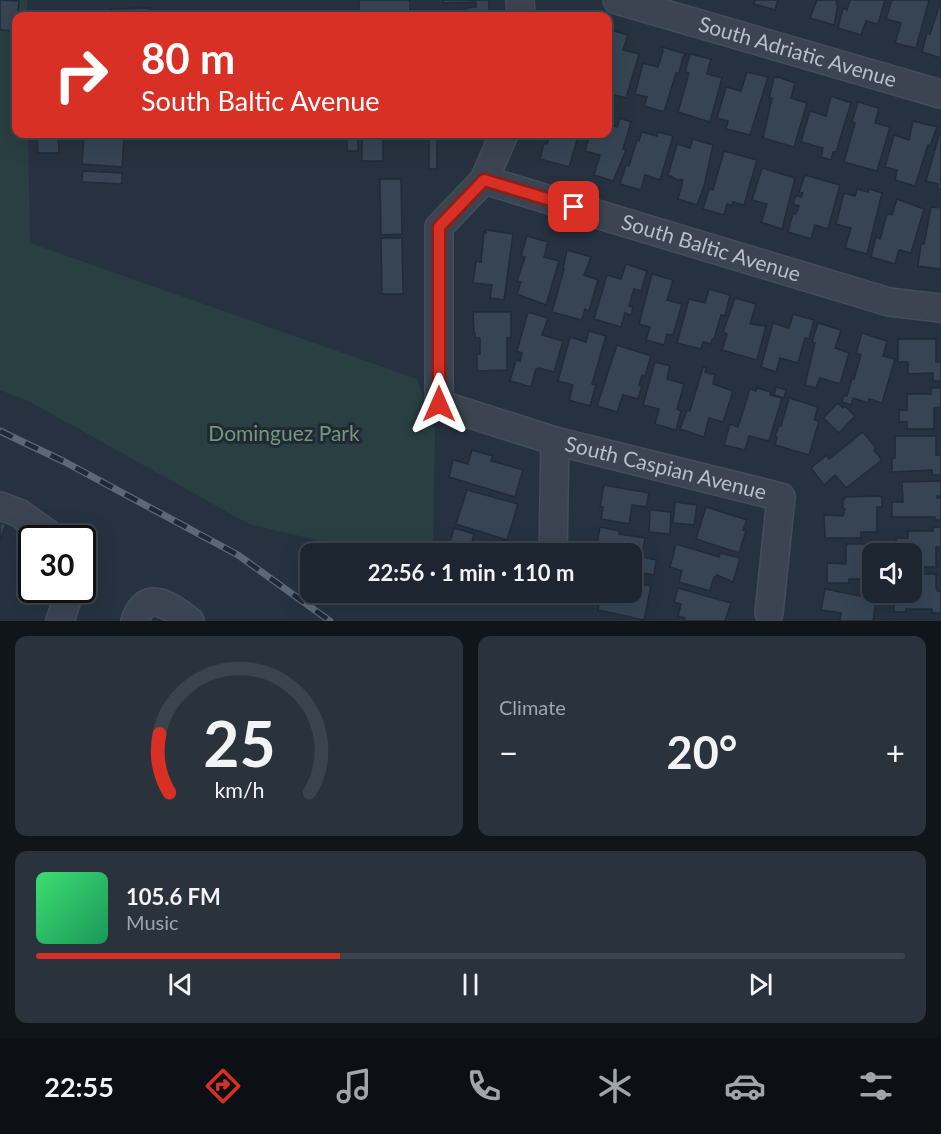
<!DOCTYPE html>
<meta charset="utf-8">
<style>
body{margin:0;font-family:Lato,sans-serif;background:#2a323c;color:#f1f3f6;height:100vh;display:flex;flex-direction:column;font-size:22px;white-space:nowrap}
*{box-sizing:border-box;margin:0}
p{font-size:20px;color:#a0a5ab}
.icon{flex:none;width:33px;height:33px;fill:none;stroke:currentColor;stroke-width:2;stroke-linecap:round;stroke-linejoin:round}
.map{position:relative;height:621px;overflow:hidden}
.panel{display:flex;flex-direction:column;gap:15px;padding:15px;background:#10151a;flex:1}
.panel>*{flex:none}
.top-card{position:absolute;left:12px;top:12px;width:600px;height:126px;border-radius:12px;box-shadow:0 6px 24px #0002,0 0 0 2px #3b434c;background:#d93025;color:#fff;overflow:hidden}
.controls{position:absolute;left:862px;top:543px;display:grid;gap:12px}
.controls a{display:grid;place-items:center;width:60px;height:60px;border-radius:12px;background:#1d2630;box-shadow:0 6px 24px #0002,0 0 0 2px #3b434c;font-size:30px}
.speed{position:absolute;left:18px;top:525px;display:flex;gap:12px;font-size:30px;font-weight:700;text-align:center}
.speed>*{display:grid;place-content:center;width:78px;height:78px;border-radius:50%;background:#1d2630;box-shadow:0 6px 24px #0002,0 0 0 2px #3b434c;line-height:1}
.speed .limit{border:3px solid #111;border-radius:9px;background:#fff;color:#111}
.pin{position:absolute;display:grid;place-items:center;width:51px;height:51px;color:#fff;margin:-26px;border-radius:12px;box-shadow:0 3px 9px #0006}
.me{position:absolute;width:66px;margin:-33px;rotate:0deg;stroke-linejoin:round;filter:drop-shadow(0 0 4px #0008)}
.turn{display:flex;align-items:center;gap:21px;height:126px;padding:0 30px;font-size:27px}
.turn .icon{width:78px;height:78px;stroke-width:2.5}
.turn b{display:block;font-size:42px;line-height:51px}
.big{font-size:45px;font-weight:700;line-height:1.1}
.panel .widget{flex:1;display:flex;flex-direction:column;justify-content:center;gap:9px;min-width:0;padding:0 21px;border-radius:12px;background:#2a323c}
.panel .dial{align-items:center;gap:0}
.dial svg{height:156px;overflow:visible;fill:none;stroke:#3b434c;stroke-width:7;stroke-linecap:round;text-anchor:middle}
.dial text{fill:#f1f3f6;stroke:none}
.song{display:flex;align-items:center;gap:18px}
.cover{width:72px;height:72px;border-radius:9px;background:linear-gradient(135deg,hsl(140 70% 55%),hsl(150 70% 35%))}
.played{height:6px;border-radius:3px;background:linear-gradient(90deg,#d93025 35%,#3b434c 35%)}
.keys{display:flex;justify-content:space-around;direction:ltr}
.heat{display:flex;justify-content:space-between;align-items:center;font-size:33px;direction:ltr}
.panel .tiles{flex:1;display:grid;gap:15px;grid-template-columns:1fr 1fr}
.widget:last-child{grid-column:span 2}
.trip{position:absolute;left:300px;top:543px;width:342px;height:60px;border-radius:12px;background:#1d2630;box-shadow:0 6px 24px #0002,0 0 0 2px #3b434c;font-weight:700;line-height:60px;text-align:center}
.tab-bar{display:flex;height:96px;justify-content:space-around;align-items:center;background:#0c0f13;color:#a0a5ab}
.tab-bar .icon{width:42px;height:42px}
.tab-bar .selected{color:#d93025}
.tab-bar b{font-size:27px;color:#f1f3f6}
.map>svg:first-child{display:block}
.green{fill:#293f41}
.building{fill:#364454;stroke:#222b37;stroke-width:1.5}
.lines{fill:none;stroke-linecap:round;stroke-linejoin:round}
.minor-casing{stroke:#454d59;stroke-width:30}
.minor{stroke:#3b4450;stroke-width:27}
.rail-casing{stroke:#5d6877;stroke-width:7}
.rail{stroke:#202935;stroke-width:4.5;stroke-dasharray:14;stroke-linecap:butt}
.route-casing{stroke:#8d1f18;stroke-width:15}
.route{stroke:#d93025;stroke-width:10}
.labels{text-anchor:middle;stroke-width:6;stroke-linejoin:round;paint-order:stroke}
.street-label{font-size:21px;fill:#b8bfca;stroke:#202935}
.park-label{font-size:21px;fill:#709a78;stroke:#202935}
</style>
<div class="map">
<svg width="941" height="621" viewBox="0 0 941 621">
<rect width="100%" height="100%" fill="#273240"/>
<!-- green -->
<path class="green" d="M0 0H27V16H16V134H28L30 243 417 379 435 429 433 553H371L249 524 32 403 0 390Z"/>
<!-- building -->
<g class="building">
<path d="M0 0 19 1 16 31 0 30Z"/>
<rect x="359" y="0" width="51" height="16"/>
<path d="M443 0H489V16H466V8L476 7V2L443 3Z"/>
<path d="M755 0H778L775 10 754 4Z"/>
<path d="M817 0H837L836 4 838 5 834 25 810 18Z"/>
<path d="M850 0H885L878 24 866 21 861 35 838 28 843 8 847 10Z"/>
<path d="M892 0H929L916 48 895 43 901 23 886 19Z"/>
<path d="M941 1V58L922 52 927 33 930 34Z"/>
<path d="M150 8V16H111V9Z"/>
<path d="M608 29 628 35 623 50 639 54 626 98 608 93Z"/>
<path d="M662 47 686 54 683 57 679 73H676L664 112 644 106 647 97 635 94 643 63 658 67 663 51Z"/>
<path d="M690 54 711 59 707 74 722 78 710 122 678 112 689 73 685 72Z"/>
<path d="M747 72 768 77 750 135 726 129 728 121 717 118 726 87 741 91Z"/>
<path d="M778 77 795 83 791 98 807 103 794 147 763 138 772 98H769L774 78Z"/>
<path d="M831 96 851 103 836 152H833L831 160 821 157 823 148 801 142 810 111 826 116Z"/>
<path d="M858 102 879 108 875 123 890 127 877 171 844 162 855 123 852 122Z"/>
<path d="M620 118 631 122 623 149 626 150 613 181 594 175 600 155 585 151 590 134H608V124L617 127Z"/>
<path d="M913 121 937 127 930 146 928 145 915 186 895 180 897 170 885 167 894 135 909 140Z"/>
<path d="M642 132 657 136 658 132 673 136 660 180 645 175 641 190 620 184 626 165 629 166 637 140 639 141Z"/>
<path d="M940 132H941V189L937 188 938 184 926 181Z"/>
<path d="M37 134H58L59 153H38Z"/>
<path d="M84 134 124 136 122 167 82 164Z"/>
<rect x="347" y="134" width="11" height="17"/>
<rect x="362" y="134" width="21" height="27"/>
<rect x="429" y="134" width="8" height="35"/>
<path d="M550 134H579L569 167 540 159 544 143 547 144Z"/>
<path d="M693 139 713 145 704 186 697 205 678 199 683 180 680 179V181L668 175 677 144 690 148Z"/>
<path d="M724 151 757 160 744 205 733 202 732 206 727 204 724 215 703 209 709 189 713 190Z"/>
<path d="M762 168 795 178 782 229 760 222 762 220 767 204 752 200Z"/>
<path d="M83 171 122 173V184L82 182Z"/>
<path d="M805 175 840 185 828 229 815 225 811 239 788 232 793 213 796 214 799 206 793 204 796 195 801 197 803 193 799 192Z"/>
<path d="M380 179H401L402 234 381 235Z"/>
<path d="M857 189 868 192 869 189 882 193 867 254 845 248 851 228 836 224 844 193 855 196Z"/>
<path d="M897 199 924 209 911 253 899 250 895 264 871 257 876 237 880 239 887 214 892 215Z"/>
<path d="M931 207 941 208V269L918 266 921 244H924Z"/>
<path d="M486 230 513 234 504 300 490 298 492 285 473 283 476 261 481 262 484 232 486 233Z"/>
<path d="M527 236 548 242 544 257 559 261 546 305 517 294 521 282 517 281 525 257 521 256Z"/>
<path d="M381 238H402L403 294H382Z"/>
<path d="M567 250 591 257 584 275 598 280 589 311 585 309 582 320 552 312 564 269H563Z"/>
<path d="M626 264 647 271 641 291 634 289 629 306 633 307 631 315 625 313 621 327 594 319 607 275 621 279Z"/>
<path d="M652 274 673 280 667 300 682 304 673 335 667 334 664 345 646 340 650 327 639 324Z"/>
<path d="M709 289 730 295 725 316 721 315 714 339H712L711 344 703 342 701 349 677 343 689 299 705 303Z"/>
<path d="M735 298 756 304 750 324 766 326 757 360 722 350 727 334 723 332Z"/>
<path d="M473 312H511V338H507V370L477 371V354H480V338H475V333H474Z"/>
<path d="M528 312 548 318 542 335 563 341 554 372 539 368 536 369 531 387 510 381 516 360 520 361 522 353 517 351Z"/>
<path d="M793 314 814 320 809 339 805 338 798 363 780 358 776 372 761 367 773 323 789 328Z"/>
<path d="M818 323 841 330 835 348 849 353 840 384 820 378 816 388 805 385 815 343 812 342Z"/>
<path d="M589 331 606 336 592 384 596 385 590 406 569 400 573 385 558 381 570 337 586 342Z"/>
<path d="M862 333 887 341 883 356 895 359 882 403 869 399 868 403 853 398 851 405 842 402 844 395 847 396 852 379H854L861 355 856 353Z"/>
<path d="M898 339H936V362H941V381H933V373L908 374V362H898Z"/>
<path d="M617 345 651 356 645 376 642 375 639 385 642 386 638 399 623 395 617 412 597 406Z"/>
<path d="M655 362 670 366 667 379 684 384 677 409 681 411 676 430 655 424 659 409 643 405Z"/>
<path d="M703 367 707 368 705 372 715 375 713 384 733 391 723 422 709 418 704 437 680 429 687 410 690 411Z"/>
<path d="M776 387 786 390 784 398 774 395Z"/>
<path d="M757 388 771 392 770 395 782 398 769 441 749 436 745 450 724 445 730 424 738 427 750 389 756 391Z"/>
<path d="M931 388H941V407L934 408V429H907V422H899V410H907V394H931Z"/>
<path d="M789 398 818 407 814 420 819 421 809 455 775 445 777 437 775 436 779 426H781Z"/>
<path d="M838 403 843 408 845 406 855 416 839 433 823 418Z"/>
<path d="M863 432 876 448 874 450 882 460 846 488 835 475 824 485 811 468 827 455 829 459Z"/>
<path d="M895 436H936V455H941V475H932V470L892 472V458H895Z"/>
<path d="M472 450 493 456 491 461 523 470 515 497 449 477 453 460 468 464Z"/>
<path d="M941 481V496H937V498H941V520H935V517H892V502H903L902 482Z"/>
<path d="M604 485 649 493 646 507 632 505 629 524 601 519 603 507H600Z"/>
<path d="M467 490 518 504 507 540 456 524Z"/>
<path d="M877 496 882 497V507H877V532H861V538H825L824 515 843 516 845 509H843V499H845V497Z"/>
<path d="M675 502 697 505 694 525 673 523Z"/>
<path d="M706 507 747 520 743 530 746 531 739 553 696 539Z"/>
<path d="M650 510 671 512 670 534 649 532Z"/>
<path d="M0 523 6 524 0 542Z"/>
<path d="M600 527 620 531 619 534 645 538 642 557 656 560 654 575 632 571V554H611V551L596 549Z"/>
<path d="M933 527H941V547H936V567H912V554H896V538H908V531H933Z"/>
<path d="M454 528 474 534 469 554 448 549Z"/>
<path d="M676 544 719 557 720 553 740 558 733 582 717 575 716 577H714L710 591 679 582 682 571 670 567Z"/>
<path d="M846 544H885V554H873V579H849V583H827V563L846 564Z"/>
<path d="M496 547 519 554H494Z"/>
<path d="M912 574H936V588L938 591H941V613H932V609H906V612H894V592H912Z"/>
<path d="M632 582 651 586 644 620 598 610 601 593 599 592H632Z"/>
<path d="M678 588 731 603 725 621H684L685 618 678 616 681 604 674 602Z"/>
<path d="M825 589 876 599 873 621H840L841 613 821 610Z"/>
</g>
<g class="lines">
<!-- minor casing -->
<g class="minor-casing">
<g id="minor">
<path d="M520 0 521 16"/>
<path id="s1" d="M617 0 941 94"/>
<path id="s2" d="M504 134 484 180 439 227V404L555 441 781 497 769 613"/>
<path id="s3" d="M484 180 889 302 941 308"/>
<path d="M0 506 19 513 54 538"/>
<path d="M553 554 555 441"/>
<path d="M60 621 70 590"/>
<path d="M135 621C146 587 170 606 190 621"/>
</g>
</g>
<!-- minor -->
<use href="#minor" class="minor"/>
<!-- rail casing -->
<g class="rail-casing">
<path id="rail" d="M0 431 65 462 238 555 330 621"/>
</g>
<!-- rail -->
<use href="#rail" class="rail"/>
</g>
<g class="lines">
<!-- route casing -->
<g class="route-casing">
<path id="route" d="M439 404V227L484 180 574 207"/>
</g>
<!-- route -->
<use href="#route" class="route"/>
</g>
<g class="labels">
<!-- street labels -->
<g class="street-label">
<text dy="7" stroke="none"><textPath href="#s1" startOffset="188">South Adriatic Avenue</textPath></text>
<text dy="7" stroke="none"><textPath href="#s3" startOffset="237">South Baltic Avenue</textPath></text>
<text dy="7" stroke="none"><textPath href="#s2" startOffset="528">South Caspian Avenue</textPath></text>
</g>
<!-- park labels -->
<g class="park-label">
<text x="284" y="441">Dominguez Park</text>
</g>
</g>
</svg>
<div class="controls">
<a><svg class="icon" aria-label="sound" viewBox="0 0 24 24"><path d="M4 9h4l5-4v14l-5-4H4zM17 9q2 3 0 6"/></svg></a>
</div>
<div class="speed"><div class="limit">30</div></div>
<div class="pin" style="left:574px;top:207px;background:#d93025"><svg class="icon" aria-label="arrive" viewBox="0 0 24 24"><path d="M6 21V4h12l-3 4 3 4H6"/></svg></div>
<svg class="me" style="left:439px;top:404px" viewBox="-20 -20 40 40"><path d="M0-17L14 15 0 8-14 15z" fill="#d93025" stroke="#fff" stroke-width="4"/></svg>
<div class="trip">22:56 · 1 min · 110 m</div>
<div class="top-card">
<div class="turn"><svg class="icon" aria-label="right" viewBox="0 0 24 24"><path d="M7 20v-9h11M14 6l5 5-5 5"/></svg><div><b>80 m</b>South Baltic Avenue</div></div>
</div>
</div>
<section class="panel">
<div class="tiles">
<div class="widget dial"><svg viewBox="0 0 100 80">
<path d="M14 69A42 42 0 1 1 86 69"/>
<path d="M14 69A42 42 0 0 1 9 39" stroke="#d93025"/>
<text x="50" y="56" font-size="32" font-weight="700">25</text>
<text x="50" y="72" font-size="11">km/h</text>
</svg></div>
<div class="widget"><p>Climate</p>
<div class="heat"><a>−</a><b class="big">20°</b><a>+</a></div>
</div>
<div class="widget">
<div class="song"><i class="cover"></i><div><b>105.6 FM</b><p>Music</p></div></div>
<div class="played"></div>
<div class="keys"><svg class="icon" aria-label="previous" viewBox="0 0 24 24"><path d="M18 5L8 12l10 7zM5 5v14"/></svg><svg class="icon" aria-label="pause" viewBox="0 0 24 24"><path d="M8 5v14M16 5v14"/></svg><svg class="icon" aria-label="next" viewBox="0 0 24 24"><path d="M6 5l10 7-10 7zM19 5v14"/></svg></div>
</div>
</div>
</section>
<nav class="tab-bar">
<b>22:55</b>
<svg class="icon selected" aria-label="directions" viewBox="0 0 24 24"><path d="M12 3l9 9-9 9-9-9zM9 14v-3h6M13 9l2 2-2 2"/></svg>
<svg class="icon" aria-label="music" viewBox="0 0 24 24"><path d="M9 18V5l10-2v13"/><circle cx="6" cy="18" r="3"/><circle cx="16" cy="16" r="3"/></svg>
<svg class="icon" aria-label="phone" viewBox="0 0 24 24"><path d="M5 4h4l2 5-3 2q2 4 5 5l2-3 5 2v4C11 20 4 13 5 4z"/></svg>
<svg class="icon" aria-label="climate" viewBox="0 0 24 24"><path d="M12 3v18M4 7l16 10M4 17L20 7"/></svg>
<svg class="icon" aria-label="car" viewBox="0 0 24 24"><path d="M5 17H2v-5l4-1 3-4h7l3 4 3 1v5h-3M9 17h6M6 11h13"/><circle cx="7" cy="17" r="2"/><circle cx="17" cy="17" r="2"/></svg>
<svg class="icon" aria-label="filters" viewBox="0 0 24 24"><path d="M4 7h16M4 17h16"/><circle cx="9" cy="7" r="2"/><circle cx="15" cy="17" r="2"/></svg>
</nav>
